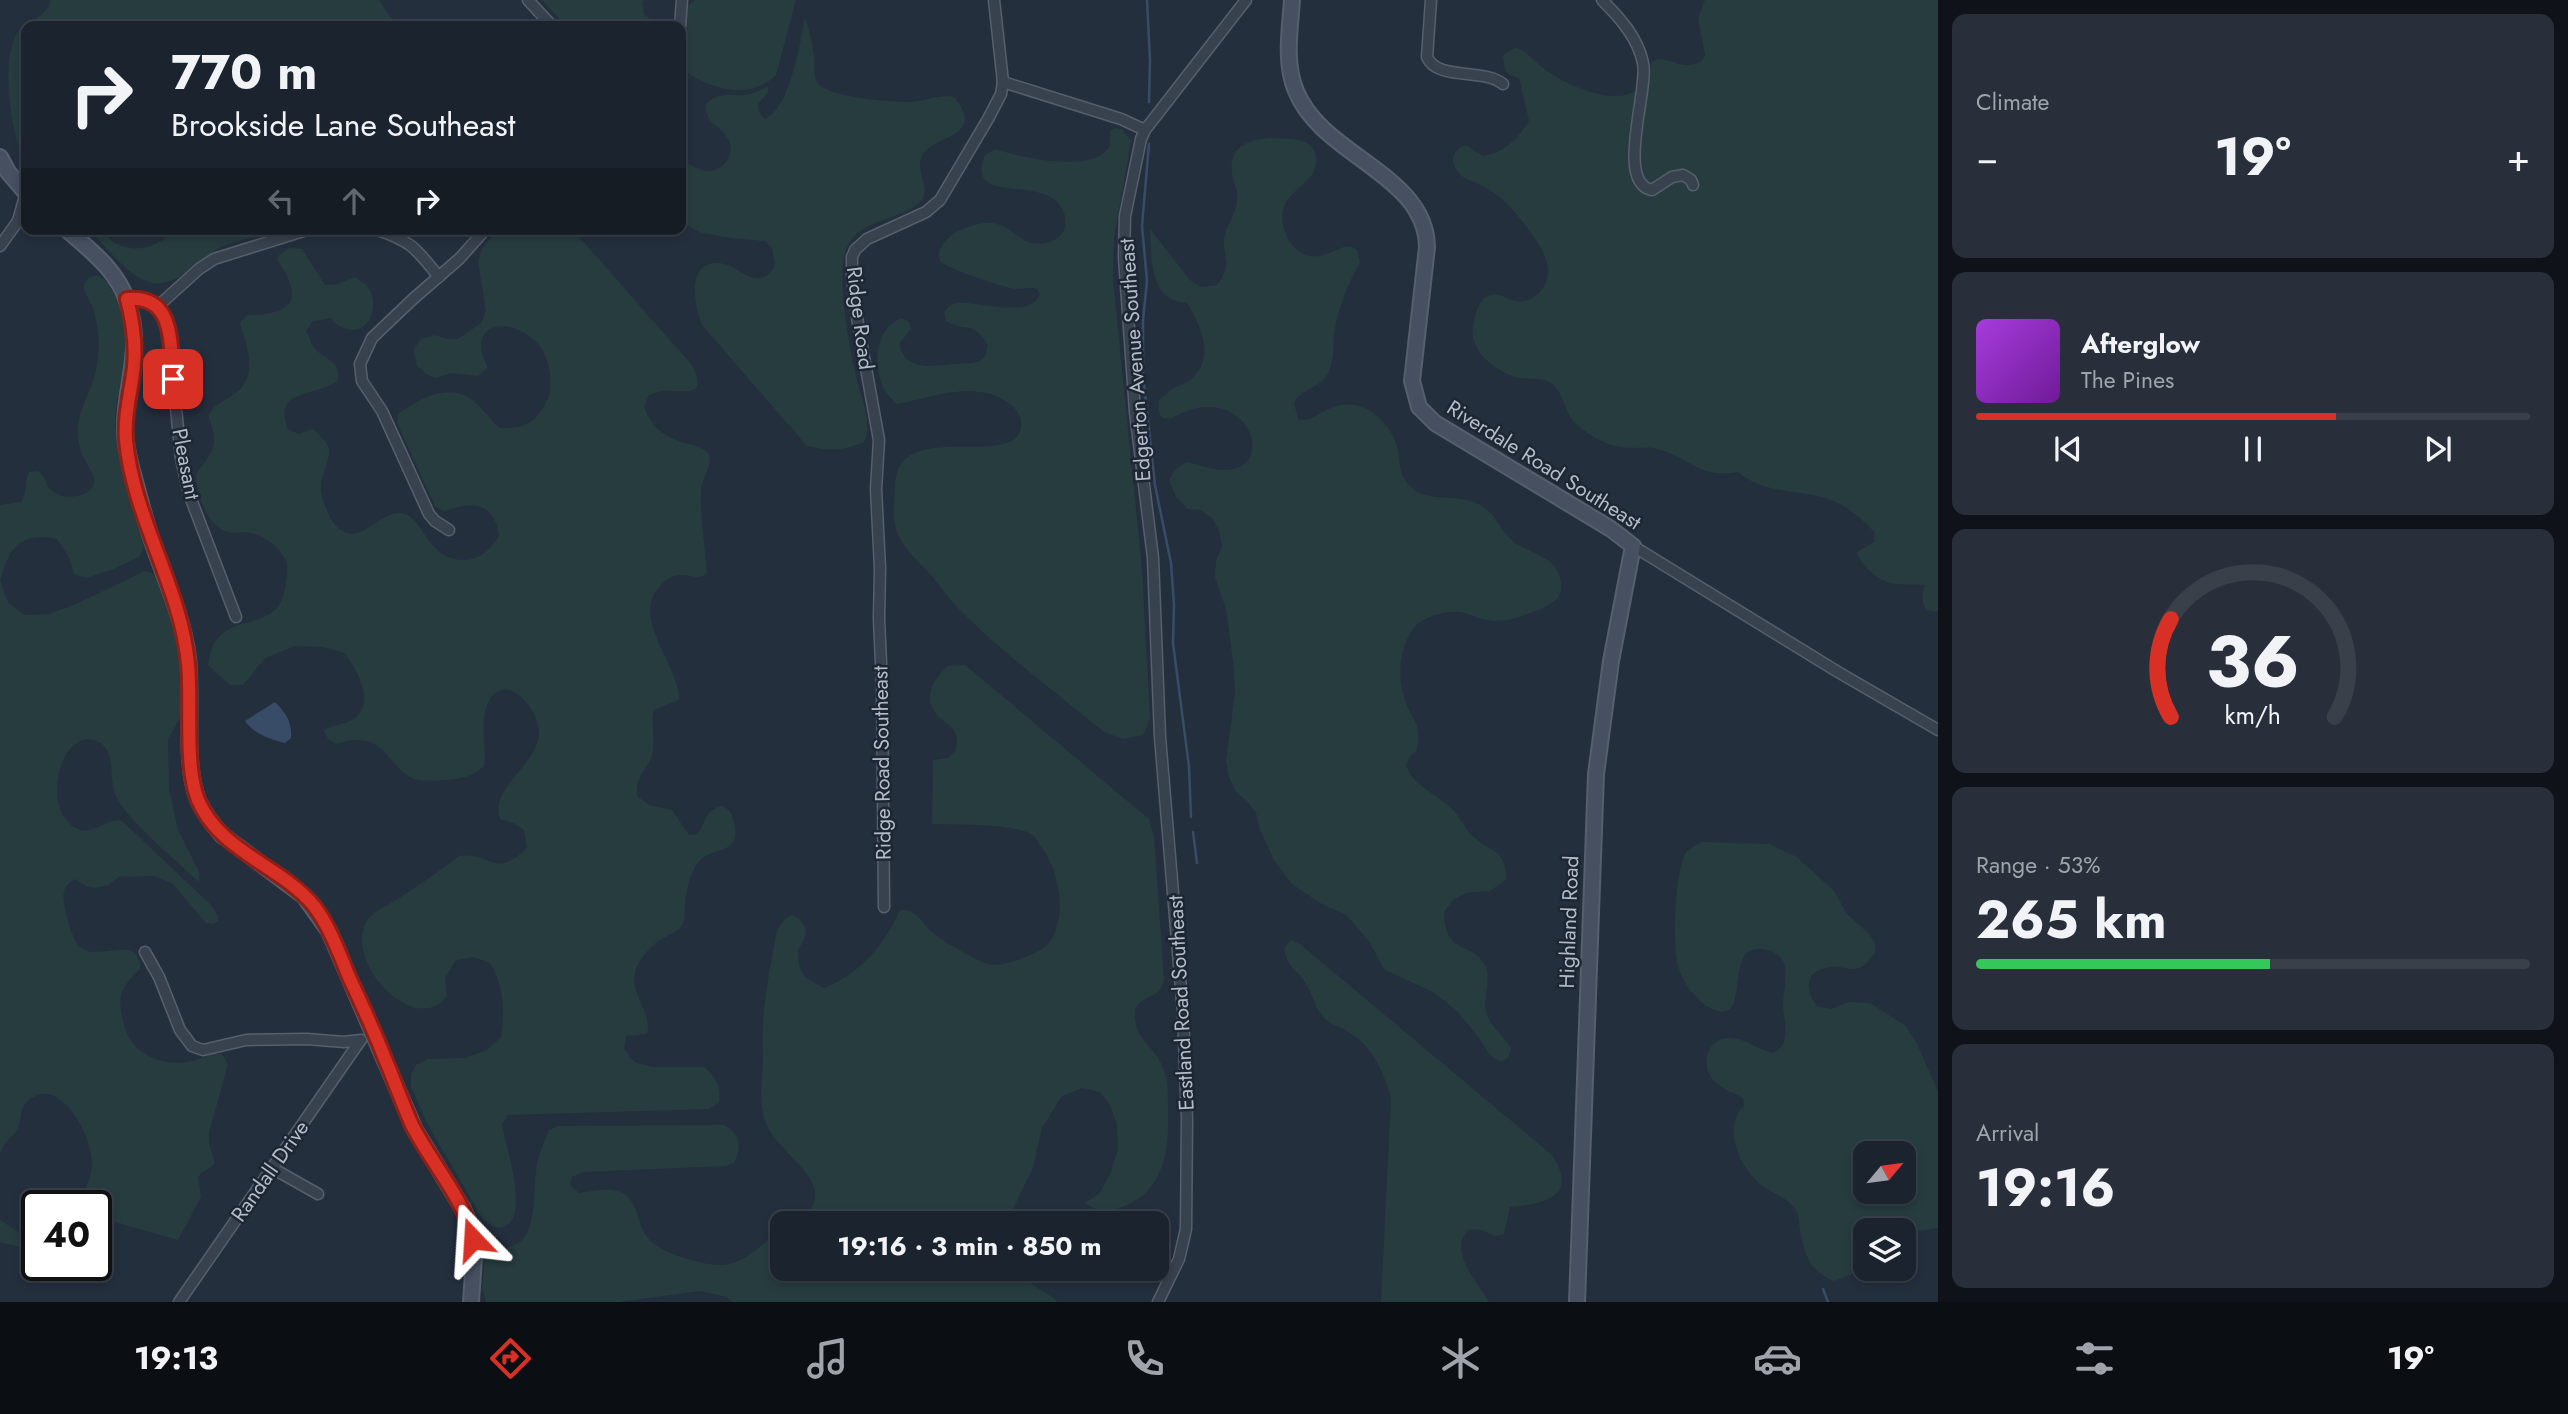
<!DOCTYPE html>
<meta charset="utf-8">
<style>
body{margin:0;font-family:Jost,sans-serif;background:#282f3a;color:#f1f3f6;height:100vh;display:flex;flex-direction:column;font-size:26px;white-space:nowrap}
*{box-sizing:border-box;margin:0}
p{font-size:23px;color:#a0a4aa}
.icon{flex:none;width:38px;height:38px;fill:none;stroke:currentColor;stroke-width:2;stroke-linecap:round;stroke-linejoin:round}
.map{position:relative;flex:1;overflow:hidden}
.panel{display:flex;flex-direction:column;gap:14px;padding:14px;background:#0f1319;width:630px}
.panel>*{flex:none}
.top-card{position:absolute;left:21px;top:21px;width:665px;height:214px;border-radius:14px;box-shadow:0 4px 10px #0003,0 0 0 2px #39404a;background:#1b232e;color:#f1f3f6;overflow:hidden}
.needle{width:46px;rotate:61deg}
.fabs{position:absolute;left:1853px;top:1141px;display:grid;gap:14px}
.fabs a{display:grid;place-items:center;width:63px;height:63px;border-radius:14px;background:#1b232e;box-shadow:0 4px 10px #0003,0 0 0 2px #39404a;font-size:35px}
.speed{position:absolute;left:21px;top:1190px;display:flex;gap:14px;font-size:35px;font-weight:700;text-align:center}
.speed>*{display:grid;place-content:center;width:91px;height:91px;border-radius:50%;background:#1b232e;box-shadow:0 4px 10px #0003,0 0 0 2px #39404a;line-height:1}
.speed .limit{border:4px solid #111;border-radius:10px;background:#fff;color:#111}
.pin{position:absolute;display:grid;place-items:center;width:60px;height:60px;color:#fff;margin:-30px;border-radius:14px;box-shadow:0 4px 10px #0006}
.me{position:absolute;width:77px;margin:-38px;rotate:340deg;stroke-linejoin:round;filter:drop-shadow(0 0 5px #0008)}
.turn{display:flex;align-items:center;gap:24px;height:147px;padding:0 35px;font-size:32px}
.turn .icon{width:91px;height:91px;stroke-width:2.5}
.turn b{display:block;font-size:49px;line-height:60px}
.lanes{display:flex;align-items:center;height:66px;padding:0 35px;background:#0003;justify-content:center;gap:35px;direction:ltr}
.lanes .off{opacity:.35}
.big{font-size:52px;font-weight:700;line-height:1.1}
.panel .card{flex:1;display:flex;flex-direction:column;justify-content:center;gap:10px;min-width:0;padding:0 24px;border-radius:14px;background:#282f3a}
.panel .dial{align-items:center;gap:0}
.dial svg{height:182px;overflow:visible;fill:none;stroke:#39404a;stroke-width:7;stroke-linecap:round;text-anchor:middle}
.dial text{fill:#f1f3f6;stroke:none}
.song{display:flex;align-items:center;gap:21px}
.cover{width:84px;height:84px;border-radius:10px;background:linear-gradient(135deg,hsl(280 70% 55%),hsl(280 70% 35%))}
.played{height:7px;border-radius:4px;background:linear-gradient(90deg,#d93025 65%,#39404a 65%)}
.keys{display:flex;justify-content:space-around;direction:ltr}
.heat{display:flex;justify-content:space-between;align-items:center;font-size:38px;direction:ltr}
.charge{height:10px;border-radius:5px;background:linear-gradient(90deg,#34c759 53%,#39404a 0)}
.trip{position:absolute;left:770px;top:1211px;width:399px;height:70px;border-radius:14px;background:#1b232e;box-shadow:0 4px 10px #0003,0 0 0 2px #39404a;font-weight:700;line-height:70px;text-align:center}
.menu{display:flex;height:112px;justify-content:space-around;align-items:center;background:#0b0e12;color:#a0a4aa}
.menu .icon{width:49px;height:49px}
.menu .current{color:#d93025}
.menu b{font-size:32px;color:#f1f3f6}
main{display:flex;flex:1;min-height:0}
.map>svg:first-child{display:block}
.green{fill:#263c3f;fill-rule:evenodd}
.water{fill:#394c67}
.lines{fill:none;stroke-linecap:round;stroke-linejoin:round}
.stream{stroke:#394c67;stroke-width:2.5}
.street-casing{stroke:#565f6c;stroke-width:13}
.secondary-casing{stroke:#565f6c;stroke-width:18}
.street{stroke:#38414e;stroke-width:10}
.secondary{stroke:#465061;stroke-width:14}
.route-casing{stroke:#8d1f18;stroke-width:18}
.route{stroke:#d93025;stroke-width:12}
.labels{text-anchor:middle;stroke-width:5;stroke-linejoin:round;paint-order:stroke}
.street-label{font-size:21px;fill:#b4bcc9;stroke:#1d2633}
</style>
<main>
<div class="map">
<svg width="1938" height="1302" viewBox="0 0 1938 1302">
<rect width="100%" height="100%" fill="#242f3e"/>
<!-- green -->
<g class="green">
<path d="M51 0H379L397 26H26V167C11 134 0 62 17 33 28 20 48 17 51 0Z"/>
<path d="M542 0H644L642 3 644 14 651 20H661L666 26H566Z"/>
<path d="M695 0H796L776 75C750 101 712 90 685 71L681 54 688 6Z"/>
<path d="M1705 0H1938V611C1920 614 1921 597 1925 585 1898 584 1886 588 1866 567 1861 562 1859 559 1857 552L1874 542 1875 533C1863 520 1848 506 1831 500 1801 489 1764 495 1738 472 1697 479 1688 455 1653 448 1647 447 1639 448 1632 448 1610 448 1592 438 1575 423 1564 412 1564 392 1551 383 1542 377 1531 380 1520 378 1499 374 1469 352 1473 328 1474 318 1478 300 1488 296 1499 291 1509 301 1519 302 1525 302 1534 298 1538 294 1554 279 1549 259 1537 242 1524 222 1507 200 1487 188 1476 181 1462 181 1456 169 1449 158 1455 149 1466 145L1483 156C1505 152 1517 140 1529 121L1519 78 1510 75 1505 70 1503 55 1515 48C1526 50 1529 56 1537 63 1557 80 1588 95 1614 96 1625 97 1636 91 1645 86L1652 62 1658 59C1675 60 1685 71 1702 61L1705 55 1698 18Z"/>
<path d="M805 17C809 30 812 42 814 55 815 63 813 74 817 82 825 98 894 102 911 102 926 101 941 94 954 97 989 139 930 134 921 158 916 172 933 191 919 203 898 221 860 219 847 247 835 274 850 351 857 380 862 400 873 423 864 442 843 451 828 452 806 445L702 325C695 307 685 262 718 263 738 263 757 295 775 266L772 248 765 241 731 238 702 233 681 222V158C688 163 696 170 706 171 725 172 738 152 726 136 722 130 715 126 710 120 706 115 705 110 706 104 718 92 729 96 745 95 752 94 760 90 768 87V92L758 104 759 112 765 119C791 107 800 43 805 17Z"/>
<path d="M1115 128 1122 129 1131 141 1114 238 1113 279 1142 569 1150 719 1143 735 1123 739 1104 732C1058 694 1009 658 966 616 953 604 942 589 931 575 921 564 907 552 900 539 891 523 894 504 895 487 896 454 917 449 946 447 964 445 1013 453 1020 431 1024 421 1018 410 1010 404 977 379 933 397 897 404 893 400 888 396 885 391 873 369 873 328 902 318L909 322 911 329 899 344C906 372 933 366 954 364 964 363 979 365 985 356 986 355 987 346 988 345 972 319 966 333 946 321L944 313C947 308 950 304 956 303 975 300 1033 320 1040 294L1037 289C1030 287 1024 289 1016 289 1006 288 946 268 941 262 936 256 940 248 944 243 951 234 961 229 971 226 1012 212 1013 249 1045 243 1062 240 1069 228 1064 213 1051 171 963 209 985 155L995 149C1021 157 1094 175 1110 146V131Z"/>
<path d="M1270 138C1280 139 1293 138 1302 141 1318 146 1320 164 1311 176 1302 187 1288 194 1283 209 1281 217 1283 227 1286 235 1290 244 1299 254 1310 256 1325 259 1336 247 1350 246L1357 250 1360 262C1348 284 1338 308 1334 334 1333 347 1334 359 1329 371 1321 389 1301 388 1294 403L1298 419C1317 425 1328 396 1362 407 1379 413 1394 432 1398 450 1400 465 1399 476 1412 488 1434 507 1469 486 1494 517 1500 525 1505 535 1513 541 1527 552 1548 555 1557 570 1561 578 1563 588 1559 596 1552 608 1511 621 1497 621 1484 621 1473 615 1461 612 1446 610 1421 617 1413 629 1399 649 1397 678 1405 701 1414 724 1421 721 1417 750L1409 757 1406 766C1416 789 1437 793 1453 810 1459 816 1463 825 1469 832 1489 855 1504 844 1507 879L1490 891 1466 893 1453 900 1444 912C1446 958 1470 939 1484 964 1493 978 1482 996 1486 1012 1490 1026 1504 1036 1511 1048L1508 1058 1501 1062 1490 1055 1480 1039 1458 1012 1433 992 1385 970 1368 940 1346 915 1320 903 1292 884 1274 860 1260 830 1256 813 1247 801 1236 792 1229 777 1226 761 1235 693 1234 669 1226 609 1215 577 1216 561 1222 546 1219 530 1212 518 1201 510 1188 509 1176 497 1169 480 1175 470 1186 462C1198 464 1212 470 1224 470 1281 471 1247 374 1170 419L1162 418 1158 410 1159 400C1164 396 1168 392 1172 389 1177 386 1183 385 1188 382 1217 360 1202 328 1187 303 1182 302 1175 301 1171 299 1149 286 1151 251 1150 229L1190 280 1201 287 1217 285C1233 263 1223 260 1224 239 1226 224 1239 213 1237 192 1236 185 1232 179 1232 171 1229 146 1249 140 1270 138Z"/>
<path d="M87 229C108 229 105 241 122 246 142 253 162 244 174 229H281C262 239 239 238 219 248 205 256 193 268 179 277 140 300 114 252 87 229Z"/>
<path d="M564 229 580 238 692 365C711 401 679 389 661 391 657 392 653 394 649 395L644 406C658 451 704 439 709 455 713 465 701 479 701 491 700 518 705 546 707 573 694 586 679 560 656 591 634 621 681 670 679 700L654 710C650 725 656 740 652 755 647 772 635 775 637 796L649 805 672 810 689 835 697 834C708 821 702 812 722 806 730 810 733 814 734 822 741 859 712 843 697 864 689 875 686 892 685 905 684 912 686 919 682 925 677 933 672 933 665 937 653 942 637 961 635 973 630 995 653 1013 647 1034L626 1036 624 1049 634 1062 652 1067H704C717 1078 721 1086 719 1102L709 1109 508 1115 502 1124C505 1144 529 1213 506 1226 496 1231 489 1224 482 1218L427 1123 411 1087V1074L416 1065 428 1059 465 1058 487 1050 501 1037C505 1010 504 987 490 963L474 957 456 960 445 978 447 996C415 1040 338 957 369 918 375 911 388 905 396 900 418 886 438 872 459 856 492 852 494 880 527 848L524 830 513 823 500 819C489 789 534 768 539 736 542 712 505 667 488 703 479 722 487 745 484 766 473 776 461 779 445 780 437 780 426 782 418 780 387 773 389 726 336 744L328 739 324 730C334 724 346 725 355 718 376 701 356 669 345 653L323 647 295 646 265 658 243 685H230L208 665C210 652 211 645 220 636 242 614 281 630 286 583 287 574 289 565 284 557 276 545 265 536 250 533 243 531 235 534 228 532 206 526 197 494 196 474 215 449 219 446 208 415 218 400 232 399 242 387 256 370 246 341 240 323L247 315C293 315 305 299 277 260L279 255 289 248 302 249 325 285H335L354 277C358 279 364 283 367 286 385 310 361 350 330 318L312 322 306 331C309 336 311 343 314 348 325 360 341 360 338 380 318 398 271 387 288 429L298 434 312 429C343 452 323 458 321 486 320 496 329 518 336 526 359 549 377 513 399 513 424 513 425 561 465 560 481 559 491 549 499 536 495 502 472 501 444 511L435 506 397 423 398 414C417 400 443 385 466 396 479 403 489 418 499 428 520 429 534 425 544 406 551 395 551 388 550 375 546 314 456 309 488 367L478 376 451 373 435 378 426 374 417 366 413 350 421 339 435 335 446 339H458L481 323 486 311 478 261 482 249 491 237 503 229Z"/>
<path d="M97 275C106 279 109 285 114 294 144 346 111 383 116 431 120 471 133 509 144 547L139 557 111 570 86 578 74 574 69 557 57 539C21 532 9 547 0 581V505L21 502C29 488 24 483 29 472L38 471C46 476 44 482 49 488 58 499 78 499 89 491 102 481 88 468 84 458 80 451 78 439 78 432 77 410 92 391 96 370 101 350 99 325 92 306 89 299 85 294 83 286L88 278Z"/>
<path d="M145 571 156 574 175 624 182 667 184 711 168 739 169 789 178 830 199 872V882C178 862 129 822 117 798 107 780 118 750 97 741 59 725 38 817 81 830 95 834 107 818 122 821L212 906 218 916V921L213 924 206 923 173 884 155 876 119 877 108 885 95 888 86 886 75 879C70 882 66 885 64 891 61 903 72 941 81 948 99 962 140 932 140 969 121 988 117 993 123 1021 129 1055 165 1069 196 1060 206 1057 211 1053 222 1054L228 1064 209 1133V1144L215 1163C210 1170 203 1170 198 1177L201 1197 178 1240 115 1222C97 1234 106 1257 96 1276 78 1282 68 1281 57 1265H96V1206H75C84 1193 90 1182 92 1166 95 1138 57 1069 26 1103 19 1110 22 1120 18 1128 13 1138 2 1143 0 1155V581L8 602 24 615 49 614 76 604Z"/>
<path d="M965 665 1149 819 1154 836 1164 980C1163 983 1162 987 1160 990 1152 999 1135 998 1135 1014 1134 1037 1153 1046 1162 1065 1168 1077 1168 1093 1168 1107 1169 1143 1167 1187 1129 1204 1110 1213 1103 1214 1085 1203L1099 1194 1111 1172 1118 1149 1117 1125 1110 1105 1100 1092 1082 1088 1062 1096 1042 1128 1033 1168 1006 1223H796C849 1185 777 1158 765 1121 759 1102 762 1082 763 1062 763 1045 762 1027 764 1009 767 982 772 956 777 930L784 920 791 915C810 922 809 936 798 949 798 973 803 978 824 988 860 974 885 944 900 910 918 909 921 923 933 933 943 941 982 965 994 965 1005 966 1041 953 1048 944 1068 918 1060 873 1042 848 1039 845 1036 838 1033 835 1015 823 954 825 932 824L933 760 948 758 956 750C956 744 958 739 956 734 952 726 946 723 940 718 921 699 932 681 948 666Z"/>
<path d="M1702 842 1769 844 1797 857 1834 891 1847 914 1869 934 1875 943V953C1870 959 1866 966 1859 968 1850 971 1841 966 1831 967 1805 970 1804 987 1817 1006L1831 1009 1848 1002 1870 1003 1906 1026 1917 1044 1938 1091V1228L1919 1231 1904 1239V1230H1866L1865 1264 1850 1275 1834 1281C1808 1270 1805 1255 1800 1229 1799 1224 1799 1217 1797 1213 1790 1197 1771 1194 1759 1183 1739 1165 1722 1128 1744 1106L1743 1098C1734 1093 1722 1089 1714 1081 1701 1067 1705 1041 1726 1038 1743 1036 1758 1051 1774 1053 1780 1049 1784 1045 1785 1037 1787 1027 1783 1015 1783 1005 1783 993 1787 978 1785 967 1783 957 1776 952 1767 950 1717 939 1757 1031 1710 1008 1696 1001 1682 981 1678 966 1672 945 1675 873 1685 854 1688 849 1697 845 1702 842ZM1866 1153H1904V1192H1866Z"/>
<path d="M1291 940 1301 945 1551 1154C1580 1196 1545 1204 1510 1207L1504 1234 1495 1236 1481 1230 1470 1229C1445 1249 1479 1283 1489 1302H1381L1391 1097C1383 1071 1372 1045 1347 1031 1338 1026 1331 1025 1324 1018 1315 1008 1313 995 1306 984 1297 968 1288 970 1284 948Z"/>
<path d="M724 1125C741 1135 742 1145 734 1163L726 1166 582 1172 572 1177 570 1185 579 1193C593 1191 614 1185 626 1195 639 1206 637 1222 645 1234 652 1246 669 1253 681 1257 735 1275 743 1261 782 1228V1269H1017C1027 1284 1044 1290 1058 1302H731L727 1297 701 1291 619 1302H486L482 1289 485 1254C496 1247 508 1251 521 1241 538 1227 532 1182 538 1161 540 1151 545 1140 549 1130L558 1126Z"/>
<path d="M0 1220 35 1243V1248L31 1250 0 1242Z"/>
</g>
<!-- water -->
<path class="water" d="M275 702C286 713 292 722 291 738L285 743C270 739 254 734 245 721Z"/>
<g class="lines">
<!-- stream -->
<g class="stream">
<path d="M1147 0 1150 60 1149 102"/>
<path d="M1149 144 1142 226 1147 281 1143 320V375L1155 485 1171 563 1174 605 1173 643 1189 767 1191 817"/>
<path d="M1193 832 1197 863"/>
<path d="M1823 1289 1828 1302"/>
</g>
<!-- street casing -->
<g class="street-casing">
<g id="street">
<path d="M528 0 552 26"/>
<path d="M1431 0 1427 57C1437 81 1484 68 1503 84"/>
<path d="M1602 0C1620 18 1638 38 1643 63 1649 89 1615 183 1652 190L1672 177 1683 175 1691 180 1693 185"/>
<path d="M680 26 682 0"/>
<path d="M1003 82 1121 119 1145 130"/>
<path d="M374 229C410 240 416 248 439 277"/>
<path d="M0 246 18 221 26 192"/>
<path d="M127 299 147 300 158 306 199 269 214 259 310 229"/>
<path d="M158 306 168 329 181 458 189 494 236 617"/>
<path d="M449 530 435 521 429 514 382 411 362 381 360 364 372 338 413 299 459 259 486 229"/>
<path d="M1633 546 1838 672 1938 730"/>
<path d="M884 907 882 685 879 619 880 568 876 489 879 440 858 324 852 277V257L855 250 867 239 926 212 940 200 988 119 1001 94 1003 82 994 0"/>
<path d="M145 952 159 977 180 1030 192 1046 203 1050 246 1040 307 1039 344 1042 361 1040"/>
<path d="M272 1168 318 1194"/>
<path d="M179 1302 360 1041"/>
<path d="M1158 1302 1179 1259 1186 1229 1187 1119 1183 1013 1160 737 1153 558 1135 412 1124 258 1125 216 1141 139 1145 130 1246 0"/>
</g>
</g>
<!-- secondary casing -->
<g class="secondary-casing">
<g id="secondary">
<path d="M1292 0C1290 29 1284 63 1296 91 1322 156 1426 174 1427 247L1412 381 1419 407 1435 423 1611 529 1633 546 1611 661 1596 774 1577 1302"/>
<path d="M0 157 8 172 26 193"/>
<path d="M66 229C90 250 117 270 127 301 145 351 123 386 125 433 126 451 131 468 136 485 141 504 146 523 152 541 165 579 183 617 188 658 193 700 183 762 198 800 204 814 213 825 222 835L304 896 329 931 415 1130 463 1209 470 1225 474 1258 471 1302"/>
</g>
</g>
<!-- street -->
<use href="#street" class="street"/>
<!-- secondary -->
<use href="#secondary" class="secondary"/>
</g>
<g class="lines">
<!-- route casing -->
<g class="route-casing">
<path id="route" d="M173 379C170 344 175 294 127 299 133 322 136 344 134 367 131 392 124 415 126 440 133 518 181 587 188 664 192 703 184 765 198 800 220 852 280 865 314 906 330 927 339 953 349 977 361 1003 373 1028 383 1054 393 1077 401 1100 411 1123 430 1162 463 1196 473 1239"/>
</g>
<!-- route -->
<use href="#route" class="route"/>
</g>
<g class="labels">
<!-- street labels -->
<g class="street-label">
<text transform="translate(860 318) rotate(83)" y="7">Ridge Road</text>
<text transform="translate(1135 360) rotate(-94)" y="7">Edgerton Avenue Southeast</text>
<text transform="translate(186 464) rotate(79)" y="7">Pleasant</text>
<text transform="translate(1544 465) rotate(32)" y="7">Riverdale Road Southeast</text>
<text transform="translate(882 763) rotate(-91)" y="7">Ridge Road Southeast</text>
<text transform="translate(1569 922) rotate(-88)" y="7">Highland Road</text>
<text transform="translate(1181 1003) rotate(-93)" y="7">Eastland Road Southeast</text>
<text transform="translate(270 1171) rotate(-55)" y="7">Randall Drive</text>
</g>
</g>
</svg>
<div class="fabs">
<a><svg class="needle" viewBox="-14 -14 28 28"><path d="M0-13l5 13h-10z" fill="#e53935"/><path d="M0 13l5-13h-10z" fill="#a0a4aa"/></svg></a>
<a><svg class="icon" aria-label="layers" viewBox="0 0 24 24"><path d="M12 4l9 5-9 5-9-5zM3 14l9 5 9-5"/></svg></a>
</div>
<div class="speed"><div class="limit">40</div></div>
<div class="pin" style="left:173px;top:379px;background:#d93025"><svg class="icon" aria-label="arrive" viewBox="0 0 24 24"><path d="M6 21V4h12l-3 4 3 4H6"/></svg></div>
<svg class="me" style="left:473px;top:1239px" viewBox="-20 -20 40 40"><path d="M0-17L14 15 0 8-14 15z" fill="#d93025" stroke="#fff" stroke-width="4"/></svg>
<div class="trip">19:16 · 3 min · 850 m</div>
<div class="top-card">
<div class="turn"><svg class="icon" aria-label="right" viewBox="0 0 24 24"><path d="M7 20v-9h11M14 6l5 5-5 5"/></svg><div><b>770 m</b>Brookside Lane Southeast</div></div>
<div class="lanes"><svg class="icon off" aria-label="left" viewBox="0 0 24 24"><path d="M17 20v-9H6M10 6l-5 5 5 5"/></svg><svg class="icon off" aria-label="ahead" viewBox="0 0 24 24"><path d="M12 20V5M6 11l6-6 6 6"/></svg><svg class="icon" aria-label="right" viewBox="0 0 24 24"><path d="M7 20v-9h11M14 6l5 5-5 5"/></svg></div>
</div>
</div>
<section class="panel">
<div class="card"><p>Climate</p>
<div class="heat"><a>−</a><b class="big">19°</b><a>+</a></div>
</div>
<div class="card">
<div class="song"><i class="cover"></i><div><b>Afterglow</b><p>The Pines</p></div></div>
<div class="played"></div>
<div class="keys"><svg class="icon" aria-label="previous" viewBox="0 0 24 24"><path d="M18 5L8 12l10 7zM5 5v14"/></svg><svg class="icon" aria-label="pause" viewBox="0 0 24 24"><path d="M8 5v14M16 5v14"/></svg><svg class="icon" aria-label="next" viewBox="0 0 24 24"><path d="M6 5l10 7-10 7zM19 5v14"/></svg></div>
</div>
<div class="card dial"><svg viewBox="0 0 100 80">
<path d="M14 69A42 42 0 1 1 86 69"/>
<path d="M14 69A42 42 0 0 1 14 26" stroke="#d93025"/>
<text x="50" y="56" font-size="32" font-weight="700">36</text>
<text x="50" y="72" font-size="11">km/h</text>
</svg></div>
<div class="card"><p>Range · 53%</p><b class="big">265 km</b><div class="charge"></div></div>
<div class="card"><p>Arrival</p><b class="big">19:16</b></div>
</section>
</main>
<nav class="menu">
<b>19:13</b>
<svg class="icon current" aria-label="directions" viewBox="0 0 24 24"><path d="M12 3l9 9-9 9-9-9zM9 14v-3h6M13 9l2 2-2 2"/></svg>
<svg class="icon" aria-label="music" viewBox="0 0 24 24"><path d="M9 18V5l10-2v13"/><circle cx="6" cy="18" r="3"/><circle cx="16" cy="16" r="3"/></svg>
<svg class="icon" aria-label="phone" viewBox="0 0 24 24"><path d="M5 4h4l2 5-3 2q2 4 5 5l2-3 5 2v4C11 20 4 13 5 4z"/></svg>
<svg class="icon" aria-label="climate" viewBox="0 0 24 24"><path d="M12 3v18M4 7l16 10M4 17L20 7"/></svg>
<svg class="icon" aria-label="car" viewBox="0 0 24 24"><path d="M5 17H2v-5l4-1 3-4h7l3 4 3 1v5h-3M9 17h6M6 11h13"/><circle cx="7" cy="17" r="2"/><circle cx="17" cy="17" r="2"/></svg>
<svg class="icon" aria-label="filters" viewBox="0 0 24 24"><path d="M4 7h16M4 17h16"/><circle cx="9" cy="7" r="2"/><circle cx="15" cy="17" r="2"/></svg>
<b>19°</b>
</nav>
